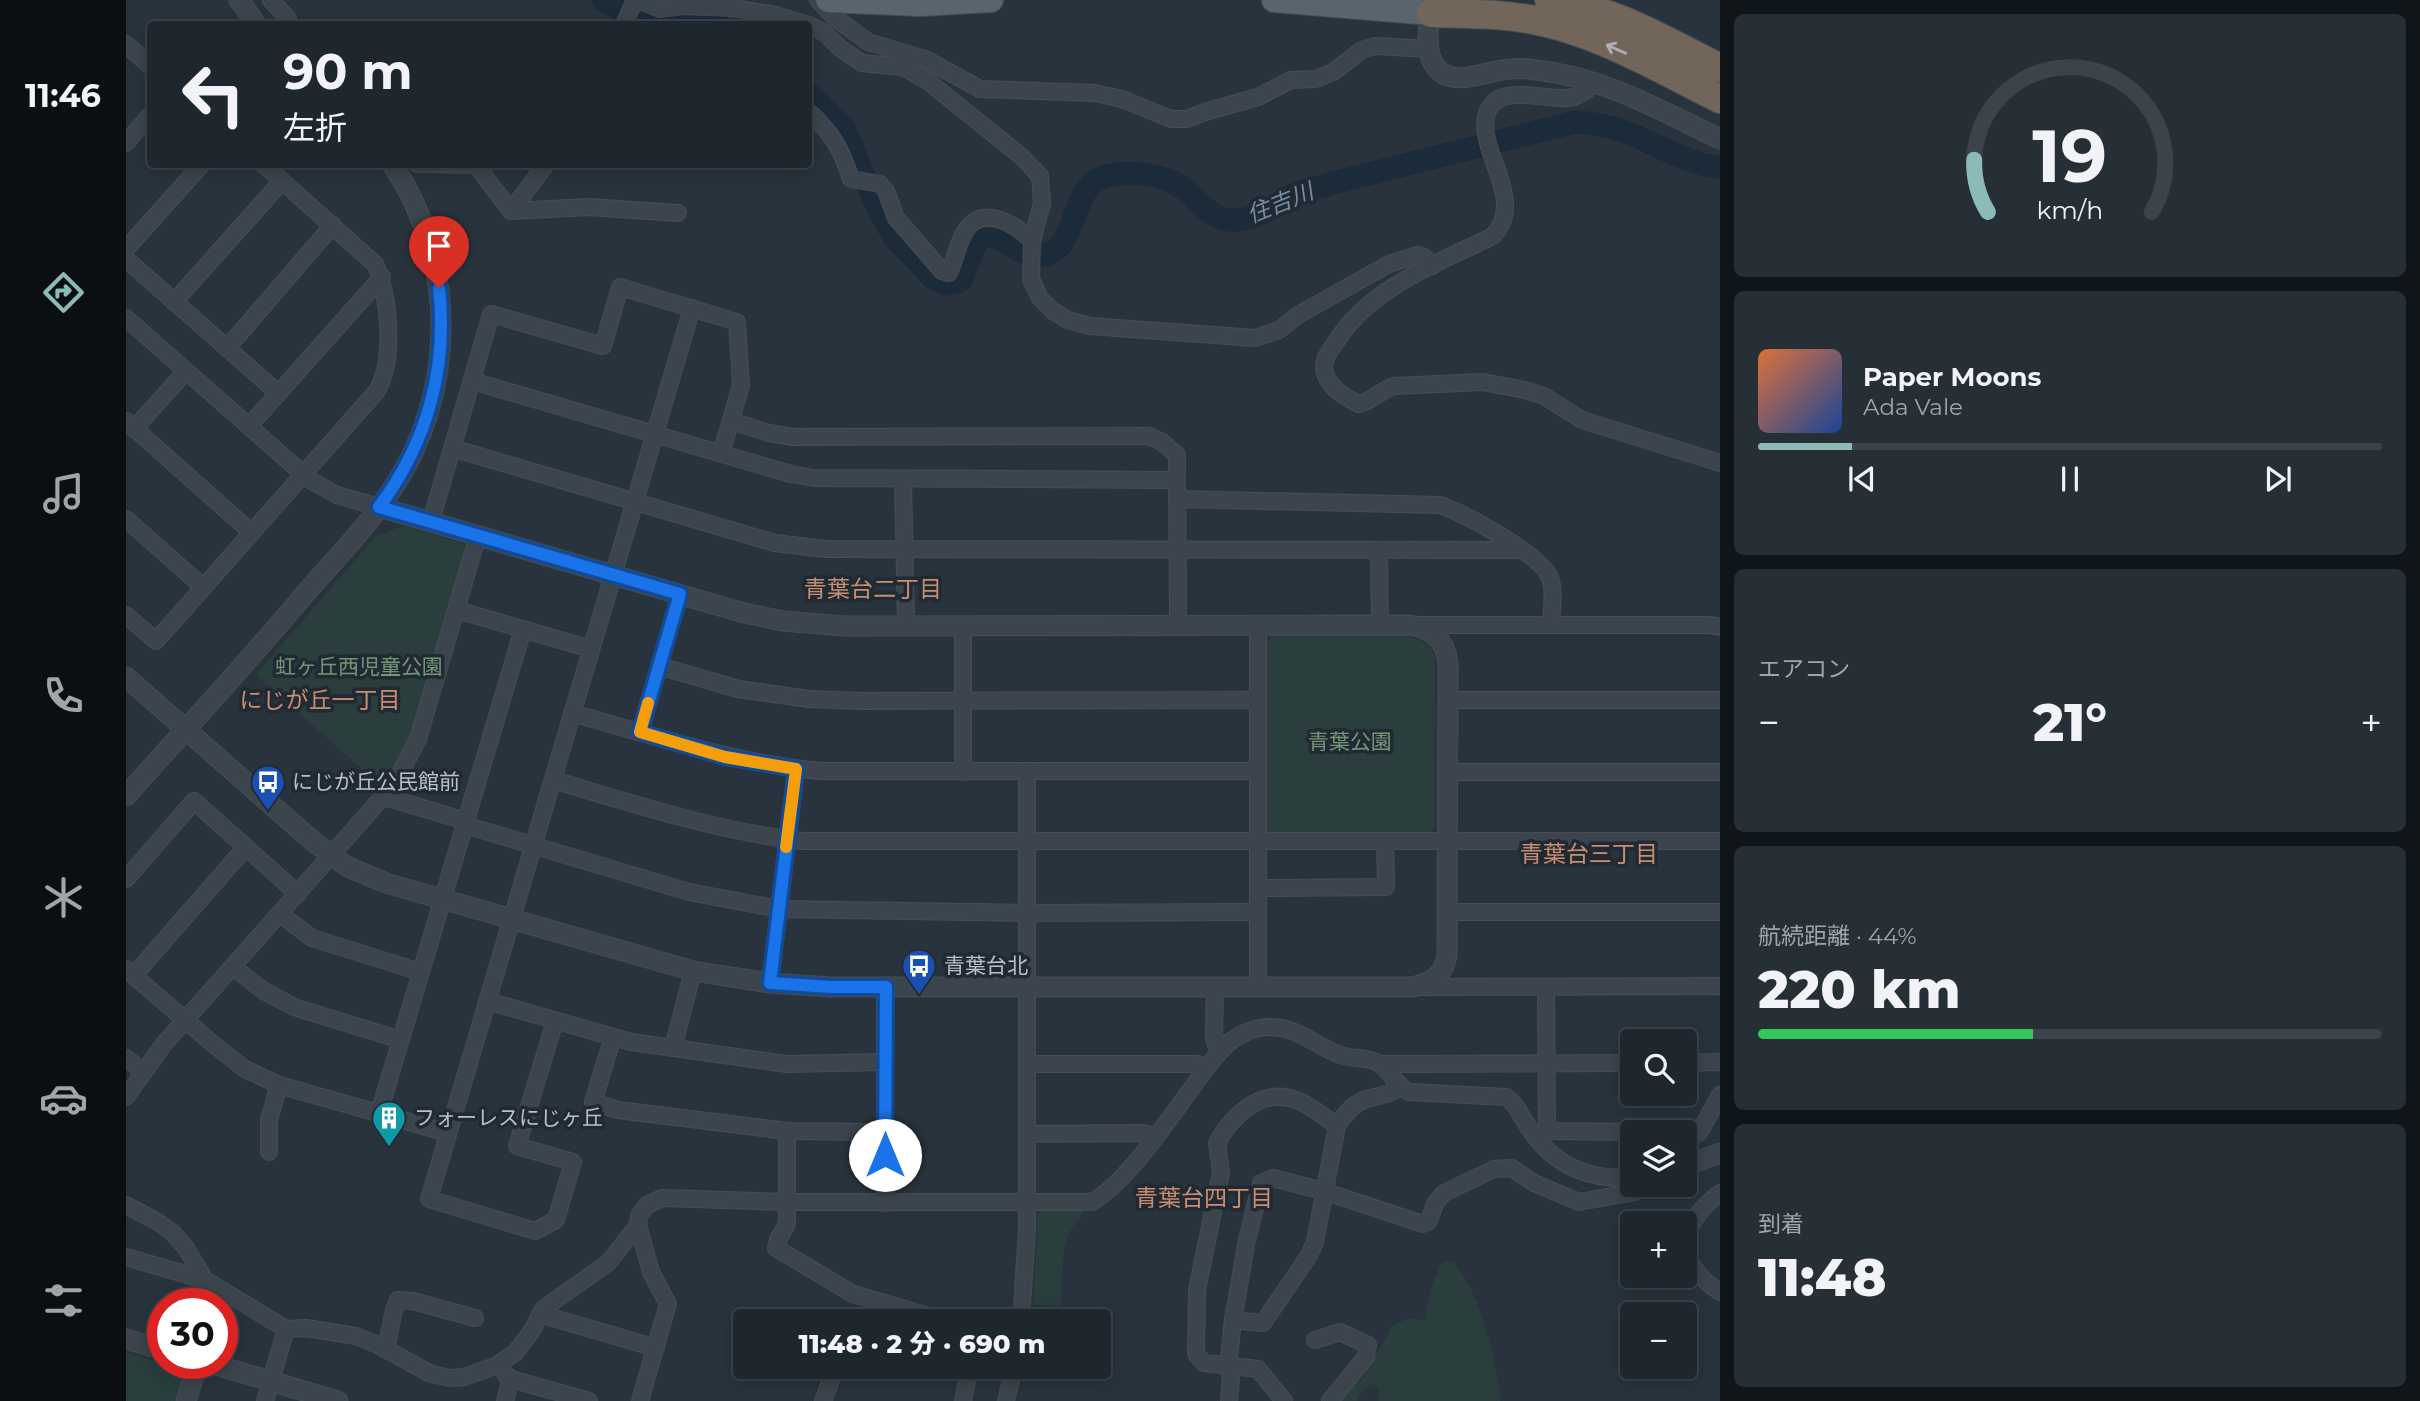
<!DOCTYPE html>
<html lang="ja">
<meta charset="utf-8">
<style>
body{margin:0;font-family:Montserrat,"Noto Sans JP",sans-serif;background:#262e36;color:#f1f3f6;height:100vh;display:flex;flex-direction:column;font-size:26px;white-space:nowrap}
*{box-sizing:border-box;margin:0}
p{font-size:23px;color:#a1a5aa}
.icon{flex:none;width:38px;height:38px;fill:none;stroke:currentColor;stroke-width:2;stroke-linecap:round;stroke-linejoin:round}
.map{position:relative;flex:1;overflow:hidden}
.sheet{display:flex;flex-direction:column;gap:14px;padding:14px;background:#101519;width:700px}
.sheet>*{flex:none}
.top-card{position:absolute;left:21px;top:21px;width:665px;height:147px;border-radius:7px;box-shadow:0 4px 18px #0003,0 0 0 2px #3c434a;background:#1e262e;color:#f1f3f6;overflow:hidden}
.fabs{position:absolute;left:1494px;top:1029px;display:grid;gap:14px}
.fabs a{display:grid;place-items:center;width:77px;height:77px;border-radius:7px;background:#1e262e;box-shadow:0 4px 18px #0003,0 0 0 2px #3c434a;font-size:35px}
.speed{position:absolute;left:21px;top:1288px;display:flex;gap:14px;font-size:35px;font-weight:700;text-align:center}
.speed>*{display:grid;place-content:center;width:91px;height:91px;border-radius:50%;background:#1e262e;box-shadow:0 4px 18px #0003,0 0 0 2px #3c434a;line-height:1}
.speed .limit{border:10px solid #d22;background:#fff;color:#111}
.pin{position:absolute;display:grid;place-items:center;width:60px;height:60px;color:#fff;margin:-72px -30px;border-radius:50% 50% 50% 0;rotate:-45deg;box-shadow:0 0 7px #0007}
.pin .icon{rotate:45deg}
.me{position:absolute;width:77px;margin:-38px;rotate:0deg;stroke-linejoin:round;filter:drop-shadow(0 0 5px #0008)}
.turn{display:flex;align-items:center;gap:24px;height:147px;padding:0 21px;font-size:32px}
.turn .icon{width:91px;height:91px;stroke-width:2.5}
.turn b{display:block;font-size:49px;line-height:60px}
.big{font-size:52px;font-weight:800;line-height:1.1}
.sheet .widget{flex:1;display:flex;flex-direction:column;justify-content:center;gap:10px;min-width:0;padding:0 24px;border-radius:10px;background:#262e36}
.sheet .dial{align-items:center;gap:0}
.dial svg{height:182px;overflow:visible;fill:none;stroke:#3c434a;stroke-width:7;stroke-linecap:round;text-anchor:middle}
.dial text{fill:#f1f3f6;stroke:none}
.song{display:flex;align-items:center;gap:21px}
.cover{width:84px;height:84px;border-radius:10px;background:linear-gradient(135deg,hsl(20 70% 55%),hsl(220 70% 35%))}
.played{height:7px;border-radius:4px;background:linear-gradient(90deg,#8bbbb9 15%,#3c434a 15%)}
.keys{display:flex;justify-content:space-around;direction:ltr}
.heat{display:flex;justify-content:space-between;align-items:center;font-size:38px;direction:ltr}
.charge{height:10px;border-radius:5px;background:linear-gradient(90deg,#34c759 44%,#3c434a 0)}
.trip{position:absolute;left:607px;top:1309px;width:378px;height:70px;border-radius:7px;background:#1e262e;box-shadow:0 4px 18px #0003,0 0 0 2px #3c434a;font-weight:800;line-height:70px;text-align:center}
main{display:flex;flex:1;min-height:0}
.menu{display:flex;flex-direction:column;width:126px;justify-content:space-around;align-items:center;background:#0c0f12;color:#a1a5aa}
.menu .icon{width:49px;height:49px}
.menu .on{color:#8bbbb9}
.menu b{font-size:32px;color:#f1f3f6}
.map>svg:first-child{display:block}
.green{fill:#2a3e3e}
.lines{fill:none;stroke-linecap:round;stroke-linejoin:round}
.river{stroke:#1c2b3a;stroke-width:23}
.minor-casing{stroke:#454e56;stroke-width:18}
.tertiary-casing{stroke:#454e56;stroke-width:21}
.primary-casing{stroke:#454e56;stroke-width:26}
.motorway-casing{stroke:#475058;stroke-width:30}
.minor{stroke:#3c454d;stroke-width:16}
.tertiary{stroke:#3c454d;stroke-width:19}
.primary{stroke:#5a646d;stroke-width:24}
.motorway{stroke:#72665a;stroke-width:28}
.oneway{stroke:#aeb2b8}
.route-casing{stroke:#114b97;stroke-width:18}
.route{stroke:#1a73e8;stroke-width:12}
.slow{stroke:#f59e0b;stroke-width:12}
.labels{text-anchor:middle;stroke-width:7;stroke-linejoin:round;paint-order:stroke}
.park-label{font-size:21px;fill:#729676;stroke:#212a32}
.poi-label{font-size:21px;fill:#b8c0c8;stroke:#212a32;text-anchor:start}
.water-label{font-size:23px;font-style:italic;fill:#758da3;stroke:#212a32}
.neighbourhood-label{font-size:23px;fill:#c98e72;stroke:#212a32}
</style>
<main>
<nav class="menu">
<b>11:46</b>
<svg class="icon on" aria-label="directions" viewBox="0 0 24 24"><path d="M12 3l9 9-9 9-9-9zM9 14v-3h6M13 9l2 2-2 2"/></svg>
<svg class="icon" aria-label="music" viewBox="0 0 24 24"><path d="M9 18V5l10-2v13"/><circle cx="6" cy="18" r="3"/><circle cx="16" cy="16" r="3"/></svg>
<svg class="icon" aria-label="phone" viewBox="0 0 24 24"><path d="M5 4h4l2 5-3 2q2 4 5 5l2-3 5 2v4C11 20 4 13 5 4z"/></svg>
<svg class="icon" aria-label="climate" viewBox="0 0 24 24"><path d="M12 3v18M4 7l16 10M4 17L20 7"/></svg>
<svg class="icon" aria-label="car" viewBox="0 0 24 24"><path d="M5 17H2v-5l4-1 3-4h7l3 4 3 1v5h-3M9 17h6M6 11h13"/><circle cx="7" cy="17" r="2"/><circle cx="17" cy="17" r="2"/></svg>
<svg class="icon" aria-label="filters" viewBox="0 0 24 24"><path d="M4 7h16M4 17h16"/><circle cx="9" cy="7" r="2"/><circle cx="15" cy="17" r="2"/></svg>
</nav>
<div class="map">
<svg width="1594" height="1401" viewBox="0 0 1594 1401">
<rect width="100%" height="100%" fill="#28333d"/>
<!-- green -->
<g class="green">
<path d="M277 526 338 544 342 550 287 735 258 789 130 675 250 536Z"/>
<path d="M1146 637H1285L1303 645 1309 657V827L1303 836H1144L1138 829 1139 642Z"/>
<path d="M961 1207 944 1231 938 1247 935 1306 907 1305 912 1214 919 1208Z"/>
<path d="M1318 1261 1329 1263C1357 1302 1366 1349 1375 1395L1374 1401H1253L1252 1388 1244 1383 1233 1395 1232 1401H1210L1236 1379 1267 1325 1284 1318 1298 1321C1304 1301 1305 1277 1318 1261Z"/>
<path d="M0 1352 53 1368 57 1375 48 1401H0Z"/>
</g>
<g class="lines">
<!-- river -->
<g class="river">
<path d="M477 0 516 21 527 24"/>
<path d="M545 24 567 21 592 24"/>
<path d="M682 93 718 128 751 206 768 237 807 278 821 284 834 281C843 268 844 251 853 237 881 229 897 269 926 252 952 238 946 185 980 176 1005 170 1041 174 1061 191 1074 202 1085 219 1104 220 1130 222 1146 206 1167 195 1178 190 1191 188 1203 184L1449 122C1465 123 1481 125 1497 131 1532 144 1555 162 1594 168"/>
</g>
<!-- minor casing -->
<g class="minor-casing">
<g id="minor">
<path d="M145 0 162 19"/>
<path d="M512 0 534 9 557 6 608 8 650 15 683 25 699 33 714 48 736 63 777 67 803 82 896 157 914 176 916 203 906 241 905 279 914 298 927 311 942 320 964 326 1129 338 1153 330 1172 315 1263 264 1291 255 1298 257 1306 266"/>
<path d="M692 0 708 17 742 42 799 59 854 89 969 93 996 99 1045 119H1061L1079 112 1132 97 1165 80 1190 79 1207 72 1236 50 1249 46 1303 49"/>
<path d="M498 24 509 0"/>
<path d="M0 44 24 66"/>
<path d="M1470 82C1464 89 1457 94 1448 97 1426 103 1379 83 1364 107 1342 143 1404 197 1367 236 1312 263 1243 288 1210 342 1205 349 1198 358 1198 366 1198 385 1218 397 1233 404 1247 400 1254 391 1268 386L1357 382 1399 390 1418 396 1456 420 1594 463"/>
<path d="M682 111C706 133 715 148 725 179L754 184 760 191 770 218 816 271 823 273C830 258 832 239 843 226 861 206 891 226 906 241"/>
<path d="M0 143 24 115"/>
<path d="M291 164 350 165 385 211 463 207 552 213"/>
<path d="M385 211 420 164"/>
<path d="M0 249 76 164"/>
<path d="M0 259 152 393"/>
<path d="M48 302 156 181"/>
<path d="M0 318 184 480 211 495 253 507"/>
<path d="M101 348 207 225"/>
<path d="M346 381 665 474 688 478 1051 480"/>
<path d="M0 421 126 533"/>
<path d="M605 421 643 433 667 437 1023 436 1036 442 1051 455 1052 625"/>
<path d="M123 426 256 277"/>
<path d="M8 429 60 371"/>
<path d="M326 448 649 543 700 549 1396 550"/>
<path d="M777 479 780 626"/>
<path d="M1051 499 1314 505C1339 514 1412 553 1423 576 1430 589 1425 611 1425 625"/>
<path d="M0 519 77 587"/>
<path d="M305 521 365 314 477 346 494 287 611 322 615 385 595 454"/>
<path d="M1253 550 1254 625"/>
<path d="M331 610 465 649"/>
<path d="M0 615 30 641 250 392C269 364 264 294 249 264L137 164"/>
<path d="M1290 625H1584L1594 627"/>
<path d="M837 626V772"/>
<path d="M533 666 612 689 683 699 734 701 1132 700"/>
<path d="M1322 700H1594"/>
<path d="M446 713C528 736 609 763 694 771H1132"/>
<path d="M514 732 554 594"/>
<path d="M1321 772H1594"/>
<path d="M427 780C509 804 590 831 676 841H1594"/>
<path d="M259 797 340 821"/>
<path d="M339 825 563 892 653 909 901 913 1132 912"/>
<path d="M0 879 68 801 172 894"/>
<path d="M1132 888 1260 887 1259 841"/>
<path d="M1321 912H1594"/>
<path d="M154 914 186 938 295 972"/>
<path d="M107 967 138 991 168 1007 275 1040"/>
<path d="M0 969 87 1044 119 1069 153 1085 322 1133"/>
<path d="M8 975 120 847"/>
<path d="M644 983 670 769"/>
<path d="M1089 987 1088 1039 1093 1052"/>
<path d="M1132 987V625"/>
<path d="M1292 987 1594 986"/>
<path d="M1420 987 1421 1131 1516 1132"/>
<path d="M361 1001 505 1042 661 1064 759 1062"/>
<path d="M429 1021 391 1146 447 1162 430 1220 409 1231 303 1199 566 308"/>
<path d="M487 1037 467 1102 492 1110 661 1131 759 1132"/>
<path d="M547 1048 567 971"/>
<path d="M0 1058 18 1072"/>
<path d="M1559 1063 1594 1062"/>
<path d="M901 1064H1072L1081 1067"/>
<path d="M1254 1064 1507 1063"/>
<path d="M1273 1087C1262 1096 1253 1095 1241 1099 1227 1103 1218 1115 1211 1126L1189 1242 1182 1257 1137 1323 1107 1320 1121 1240 1135 1183 1147 1178 1197 1191 1297 1224 1302 1222 1310 1202 1318 1193 1368 1169 1386 1168 1408 1183 1453 1202 1509 1192 1510 1185"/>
<path d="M0 1097 37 1045 269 783 292 739 352 535"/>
<path d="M253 1113 397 629"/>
<path d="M661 1131V1224L652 1240 650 1248 727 1294 819 1321"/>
<path d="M1559 1133H1573L1594 1095"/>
<path d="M901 1134 1017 1133 1029 1136"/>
<path d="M143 1152V1120L153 1085"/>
<path d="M1594 1193C1552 1225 1547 1262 1594 1292"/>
<path d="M759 1203V987"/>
<path d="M0 1205 32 1222 47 1233 60 1248 79 1280 160 1329 180 1328 230 1336 252 1345 305 1374 325 1378 338 1377 369 1366 389 1353 405 1332 418 1308 482 1263 512 1225 513 1216 521 1205 536 1198 660 1202H966C1003 1181 1047 1113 1073 1078 1083 1065 1092 1051 1105 1041 1116 1033 1129 1027 1144 1027 1171 1027 1188 1045 1212 1054 1224 1059 1236 1057 1248 1061 1261 1065 1269 1085 1283 1092L1380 1097C1391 1104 1396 1118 1403 1128 1428 1166 1462 1180 1507 1178"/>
<path d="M512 1225 525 1272 542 1304 514 1401"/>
<path d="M0 1257 79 1280"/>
<path d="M414 1314 530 1348"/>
<path d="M895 1321 901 1231V772"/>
<path d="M1189 1340 1214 1332 1242 1345 1240 1357 1204 1401"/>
<path d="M260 1349 268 1310 272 1300 287 1301 349 1318"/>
<path d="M385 1379 463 1401"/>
<path d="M139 1401 160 1329"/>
<path d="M379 1401 385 1379 379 1374"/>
<path d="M697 1401 710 1367"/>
<path d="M837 1401 844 1367H842"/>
<path d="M880 1401 888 1367"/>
<path d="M1103 1401 1105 1379 1102 1366 1107 1320"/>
<path d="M1158 1401 1132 1369 1078 1363 1070 1354 1071 1290 1095 1173 1091 1143C1106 1115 1137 1087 1170 1100 1185 1105 1198 1117 1211 1126"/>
</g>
</g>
<!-- tertiary casing -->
<g class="tertiary-casing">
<g id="tertiary">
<path d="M113 0 130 24"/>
<path d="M1307 1C1303 21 1295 58 1315 72 1331 85 1359 72 1377 70 1388 68 1399 68 1410 70 1477 77 1534 110 1594 139"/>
<path d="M0 677 189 843 222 867 260 883 567 971 644 983 705 987H1287C1306 982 1317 976 1321 956L1322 663C1319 639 1306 629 1284 625L718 626 657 621 618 613 253 507"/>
<path d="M0 796C58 731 117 667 173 601 204 564 239 530 265 491 331 394 332 261 266 164"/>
<path d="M1559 1166 1594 1153"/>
<path d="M0 1339 37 1350"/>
<path d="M83 1363 212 1401"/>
<path d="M60 1401 72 1363"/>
</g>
</g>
<!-- primary casing -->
<g class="primary-casing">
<g id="primary">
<path d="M702 0 794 4 865 0"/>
<path d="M1148 0 1305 13"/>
</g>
</g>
<!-- motorway casing -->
<g class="motorway-casing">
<g id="motorway">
<path d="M1423 0C1490 10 1534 38 1594 68"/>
<path d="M1305 13C1340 14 1377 13 1412 21 1473 33 1538 71 1594 99"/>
</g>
</g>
<!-- minor -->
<use href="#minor" class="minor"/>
<!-- tertiary -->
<use href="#tertiary" class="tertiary"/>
<!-- primary -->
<use href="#primary" class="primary"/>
<!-- motorway -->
<use href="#motorway" class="motorway"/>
</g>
<!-- one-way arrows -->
<defs><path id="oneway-shaft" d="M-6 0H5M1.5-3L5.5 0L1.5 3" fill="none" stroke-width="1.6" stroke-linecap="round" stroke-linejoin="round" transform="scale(1.75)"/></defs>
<use class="oneway" href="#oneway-shaft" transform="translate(1490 49) rotate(-156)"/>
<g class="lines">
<!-- route casing -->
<g class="route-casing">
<path id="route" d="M313 288C322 368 301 443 253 507L554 594 514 732 599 757 670 769 644 983 705 987H760L759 1155"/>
</g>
<!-- route -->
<use href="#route" class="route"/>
<!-- slow -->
<path class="slow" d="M522 703 514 732 599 757 670 769 660 847"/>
</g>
<!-- icons -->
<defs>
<g id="bus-pin" transform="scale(1.75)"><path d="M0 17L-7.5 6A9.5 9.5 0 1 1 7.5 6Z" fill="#1a4fb4" stroke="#212a32"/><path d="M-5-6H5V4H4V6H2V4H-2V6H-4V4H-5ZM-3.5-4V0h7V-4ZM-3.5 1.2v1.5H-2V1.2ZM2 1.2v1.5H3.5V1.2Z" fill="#fff"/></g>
<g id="building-pin" transform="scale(1.75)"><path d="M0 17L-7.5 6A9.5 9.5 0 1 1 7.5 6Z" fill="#0f9aa8" stroke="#212a32"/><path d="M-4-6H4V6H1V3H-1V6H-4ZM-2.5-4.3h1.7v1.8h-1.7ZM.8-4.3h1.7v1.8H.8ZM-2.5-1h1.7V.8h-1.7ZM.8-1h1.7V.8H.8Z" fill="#fff"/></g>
</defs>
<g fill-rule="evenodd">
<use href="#bus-pin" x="142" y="782"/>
<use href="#bus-pin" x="793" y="966"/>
<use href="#building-pin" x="263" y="1118"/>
</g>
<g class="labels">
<!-- park labels -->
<g class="park-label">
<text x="233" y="674">虹ヶ丘西児童公園</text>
<text x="1224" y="749">青葉公園</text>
</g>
<!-- poi labels -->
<g class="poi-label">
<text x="166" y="789">にじが丘公民館前</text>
<text x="818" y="973">青葉台北</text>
<text x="288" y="1125">フォーレスにじヶ丘</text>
</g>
<!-- water labels -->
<g class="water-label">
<text transform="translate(1154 203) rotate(-22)" y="8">住吉川</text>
</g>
<!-- neighbourhood labels -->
<g class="neighbourhood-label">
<text x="747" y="597">青葉台二丁目</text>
<text x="194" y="708">にじが丘一丁目</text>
<text x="1463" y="862">青葉台三丁目</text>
<text x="1078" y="1206">青葉台四丁目</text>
</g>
</g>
</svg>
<div class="fabs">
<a><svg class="icon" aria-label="search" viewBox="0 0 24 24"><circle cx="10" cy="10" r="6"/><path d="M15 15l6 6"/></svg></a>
<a><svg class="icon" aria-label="layers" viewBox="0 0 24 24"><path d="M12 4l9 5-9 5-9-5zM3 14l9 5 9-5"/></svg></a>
<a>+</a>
<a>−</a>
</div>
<div class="speed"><div class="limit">30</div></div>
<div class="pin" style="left:313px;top:288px;background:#d93025"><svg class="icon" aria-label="arrive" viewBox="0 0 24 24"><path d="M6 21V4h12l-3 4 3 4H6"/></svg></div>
<svg class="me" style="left:759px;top:1155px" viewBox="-20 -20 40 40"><circle r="19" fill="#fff"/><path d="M0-13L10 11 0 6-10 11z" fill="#1a73e8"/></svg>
<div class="trip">11:48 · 2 分 · 690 m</div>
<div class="top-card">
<div class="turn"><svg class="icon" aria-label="left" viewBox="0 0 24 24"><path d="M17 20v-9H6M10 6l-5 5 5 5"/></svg><div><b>90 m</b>左折</div></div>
</div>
</div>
<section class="sheet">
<div class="widget dial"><svg viewBox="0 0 100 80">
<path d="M14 69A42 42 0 1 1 86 69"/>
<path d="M14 69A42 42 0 0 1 8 46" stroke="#8bbbb9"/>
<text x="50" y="56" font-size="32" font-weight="700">19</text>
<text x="50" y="72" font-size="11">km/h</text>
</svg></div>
<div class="widget">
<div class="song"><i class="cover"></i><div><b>Paper Moons</b><p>Ada Vale</p></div></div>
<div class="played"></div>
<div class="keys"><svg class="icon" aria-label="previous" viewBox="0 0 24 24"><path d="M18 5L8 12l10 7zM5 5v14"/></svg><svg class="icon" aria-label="pause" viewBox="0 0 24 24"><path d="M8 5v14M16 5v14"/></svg><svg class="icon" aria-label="next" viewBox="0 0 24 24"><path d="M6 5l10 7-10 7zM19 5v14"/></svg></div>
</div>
<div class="widget"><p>エアコン</p>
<div class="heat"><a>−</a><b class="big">21°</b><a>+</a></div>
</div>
<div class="widget"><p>航続距離 · 44%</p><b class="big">220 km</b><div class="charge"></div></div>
<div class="widget"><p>到着</p><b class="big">11:48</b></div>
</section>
</main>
